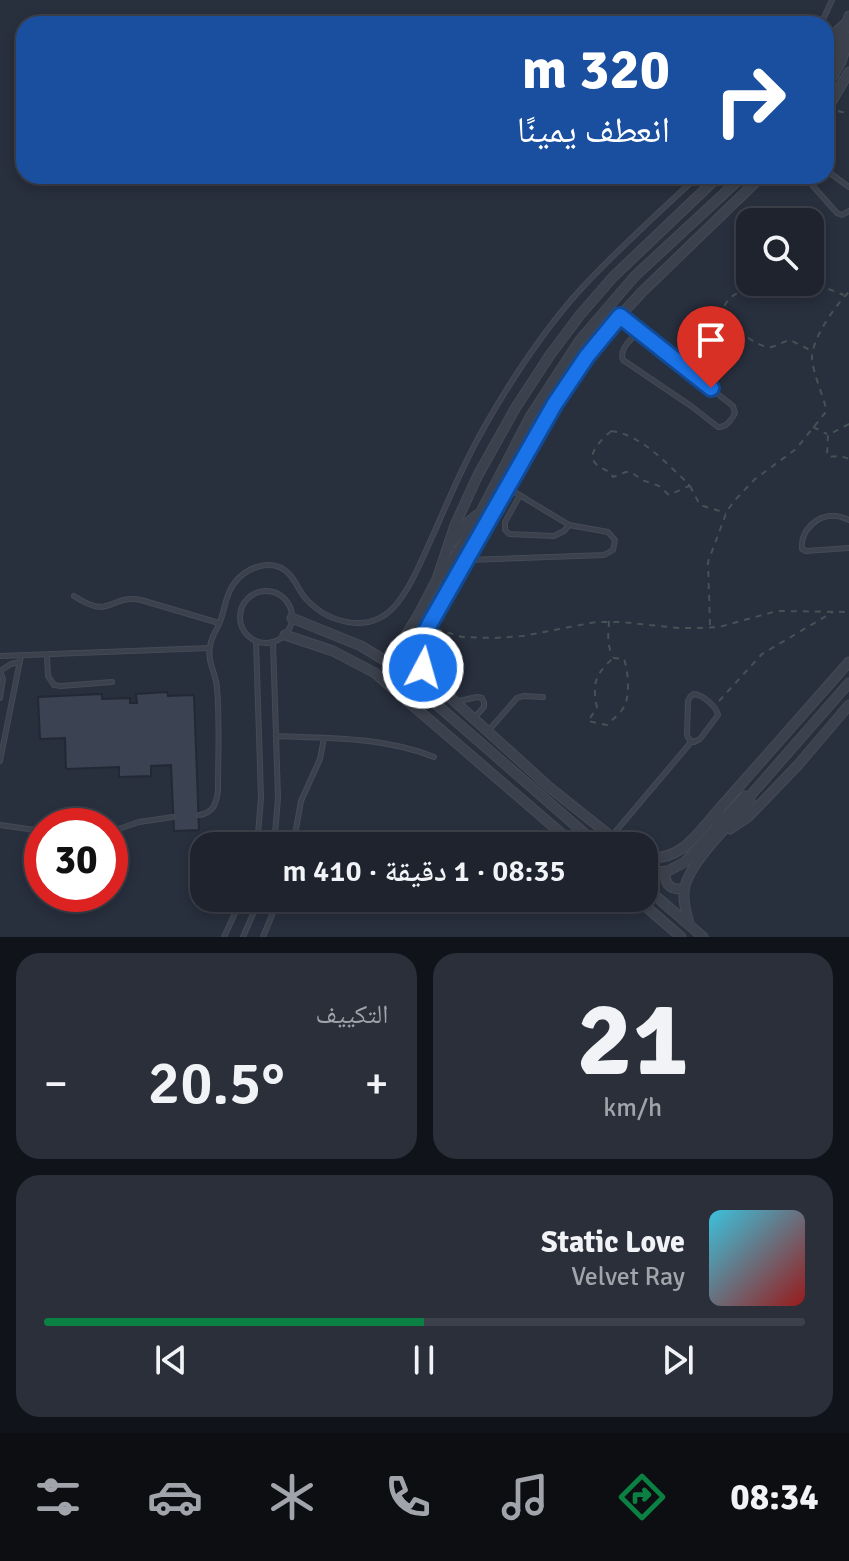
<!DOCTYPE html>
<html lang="ar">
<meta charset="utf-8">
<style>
body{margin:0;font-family:Signika,"Noto Naskh Arabic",sans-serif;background:#2b2f3a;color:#f1f3f6;direction:rtl;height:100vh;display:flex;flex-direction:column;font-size:30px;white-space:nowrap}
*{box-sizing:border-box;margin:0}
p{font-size:26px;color:#a1a4aa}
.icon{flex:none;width:44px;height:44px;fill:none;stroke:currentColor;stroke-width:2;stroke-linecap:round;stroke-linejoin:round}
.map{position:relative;height:937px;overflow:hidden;direction:ltr}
.panel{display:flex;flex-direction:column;gap:16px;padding:16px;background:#101319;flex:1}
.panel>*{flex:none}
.banner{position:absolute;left:16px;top:16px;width:818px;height:168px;border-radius:24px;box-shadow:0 4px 12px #0003,0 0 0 2px #3c404a;direction:rtl;background:#1a4fa0;color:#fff;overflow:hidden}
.fabs{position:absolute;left:736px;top:208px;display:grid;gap:16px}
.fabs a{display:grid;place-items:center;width:88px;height:88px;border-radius:16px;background:#1e232e;box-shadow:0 4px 12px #0003,0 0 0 2px #3c404a;font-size:40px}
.speed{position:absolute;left:24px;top:808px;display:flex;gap:16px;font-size:40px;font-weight:700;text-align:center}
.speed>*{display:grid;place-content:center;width:104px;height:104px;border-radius:50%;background:#1e232e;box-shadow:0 4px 12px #0003,0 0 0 2px #3c404a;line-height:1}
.speed .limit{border:12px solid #d22;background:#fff;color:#111}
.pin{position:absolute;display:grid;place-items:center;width:68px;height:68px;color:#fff;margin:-82px -34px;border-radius:50% 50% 50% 0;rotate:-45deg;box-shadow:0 0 8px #0007}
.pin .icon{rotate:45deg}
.me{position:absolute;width:88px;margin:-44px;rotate:6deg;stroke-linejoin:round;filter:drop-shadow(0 0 6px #0008)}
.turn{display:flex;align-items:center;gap:28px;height:168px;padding:0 32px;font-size:36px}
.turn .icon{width:104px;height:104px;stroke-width:2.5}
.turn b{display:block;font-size:56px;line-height:68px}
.big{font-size:60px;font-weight:600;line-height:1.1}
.panel .tile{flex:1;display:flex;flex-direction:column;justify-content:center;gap:12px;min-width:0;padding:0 28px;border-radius:24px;background:#2b2f3a}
.panel .dial{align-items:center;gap:0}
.dial b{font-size:104px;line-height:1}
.song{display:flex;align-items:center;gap:24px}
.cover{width:96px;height:96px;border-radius:12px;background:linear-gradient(135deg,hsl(190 70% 55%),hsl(0 70% 35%))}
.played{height:8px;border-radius:4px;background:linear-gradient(90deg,#0b8043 50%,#3c404a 50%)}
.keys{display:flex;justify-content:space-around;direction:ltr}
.heat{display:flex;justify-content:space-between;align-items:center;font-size:44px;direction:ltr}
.panel .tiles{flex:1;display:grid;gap:16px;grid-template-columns:1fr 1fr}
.tile:last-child{grid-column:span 2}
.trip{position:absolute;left:190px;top:832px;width:468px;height:80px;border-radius:24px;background:#1e232e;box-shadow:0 4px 12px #0003,0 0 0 2px #3c404a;font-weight:600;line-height:80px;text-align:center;direction:rtl}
.tabs{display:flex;height:128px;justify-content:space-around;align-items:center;background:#0c0e12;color:#a1a4aa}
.tabs .icon{width:56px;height:56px}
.tabs .current{color:#0b8043}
.tabs b{font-size:36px;color:#f1f3f6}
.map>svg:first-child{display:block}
.building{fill:#3b4352;stroke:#232934;stroke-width:2}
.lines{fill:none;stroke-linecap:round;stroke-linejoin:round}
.lane-casing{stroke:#454b56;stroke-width:6}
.street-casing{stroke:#454b56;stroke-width:11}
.path{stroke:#435356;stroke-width:2;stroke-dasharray:6 6;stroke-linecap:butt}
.lane{stroke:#3c424d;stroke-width:4}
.street{stroke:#3c424d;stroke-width:9}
.route-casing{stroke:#114b97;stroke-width:20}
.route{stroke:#1a73e8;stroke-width:14}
</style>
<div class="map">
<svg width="849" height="937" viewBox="0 0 849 937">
<rect width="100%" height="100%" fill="#282f3d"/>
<!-- building -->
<path class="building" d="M167 692 168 696 194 695 199 830 174 831 171 765 151 766V776L119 777V767L66 769 65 738 40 739 38 697 102 694V699L130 698V703H137L136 694Z"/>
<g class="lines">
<!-- lane casing -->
<g class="lane-casing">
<g id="lane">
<path d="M821 24 832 0"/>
<path d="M826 170 849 187"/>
<path d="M810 176 812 185 837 213 842 215 849 211"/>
<path d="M621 317 641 334"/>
<path d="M641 334 733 406 735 413C731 421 726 428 718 427L691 406 623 360C619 350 631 336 641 334Z"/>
<path d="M520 495 505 522V530L509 534 554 536 564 531 569 525"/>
<path d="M849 520C847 519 839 516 836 516 817 514 800 531 802 549L806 551 849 548"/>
<path d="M468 560 604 555 613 550 615 540 608 532 569 525 508 488"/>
<circle cx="266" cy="617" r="26"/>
<path d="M74 596C112 621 108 594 141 600L219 623"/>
<path d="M256 641 261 798 257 846"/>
<path d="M273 642 278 798 274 846"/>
<path d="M0 656 209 648"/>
<path d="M47 656 48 676 54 685 61 686 112 682"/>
<path d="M0 671 3 679 0 698"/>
<path d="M0 671 11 664 20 662"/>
<path d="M694 694C703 695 716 706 718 715L700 739 694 742 690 741 687 735 688 701 690 697Z"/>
<path d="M459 701 477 697 482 698 484 702V707L475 717"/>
<path d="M489 730 517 698 523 696 543 697"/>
<path d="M276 736C329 738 384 737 434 757"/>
<path d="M0 761 21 656"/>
<path d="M199 815C213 813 216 805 218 791 218 757 220 722 217 688 216 673 207 662 210 647 211 636 218 629 221 619 225 607 226 595 233 585 245 567 274 556 290 575 297 583 300 593 307 600 330 624 369 633 393 608 411 589 423 556 434 533 450 496 466 459 486 424 513 377 544 330 580 290 617 250 658 213 698 176"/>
<path d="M0 825 42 831"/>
<path d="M110 832 139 822 173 817"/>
<path d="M611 837 692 741"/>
<path d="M293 846 301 801 320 759 324 738"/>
<path d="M224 937 242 898"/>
<path d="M243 937 260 898"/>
<path d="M263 937 279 898"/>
</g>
</g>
<!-- street casing -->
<g class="street-casing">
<g id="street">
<path d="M826 52 835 33 846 23"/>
<path d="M834 75V60L849 16"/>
<path d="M826 87 841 62 849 37"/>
<path d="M826 111 849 72"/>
<path d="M452 542 466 524 477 515"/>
<path d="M441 574 450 565 471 531 530 417 580 340 635 276 743 176"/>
<path d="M292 618 361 646 389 663 599 846"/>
<path d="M285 635 333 651 375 673 576 846"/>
<path d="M389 663 420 612 437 579 455 525 478 475 516 407 550 355 580 315 613 277 719 176"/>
<path d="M717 827V817L720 808 849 662"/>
<path d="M730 829 748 817 798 765 849 705"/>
<path d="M623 846 549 787 430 679C417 662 418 644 429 625L554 405 587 356 620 316 642 292 762 176"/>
<path d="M644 857C680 863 697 834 718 810"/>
<path d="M665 872C665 885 670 890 684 889"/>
<path d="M644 873 668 871 685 862 745 796H750"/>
<path d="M644 886 703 937"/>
<path d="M636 898 681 937"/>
<path d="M689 924C687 914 683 903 684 893 684 867 732 822 750 801V796L849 683"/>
</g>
</g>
<!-- path -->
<g class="path">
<path d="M838 111 849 114"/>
<path d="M810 275 818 285 844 295"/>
<path d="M758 282C744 293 729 291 723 310 730 324 755 348 771 347 777 346 784 341 790 340L812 351"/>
<path d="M849 424 828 435 827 454 829 457 841 456 849 459"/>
<path d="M813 427 827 434"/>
<path d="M611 431C643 435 666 464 689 484V486L669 495 659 486 642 480 631 472H626L613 477C609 469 604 471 597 465 584 454 603 439 611 431Z"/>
<path d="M690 486 700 505 726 513"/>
<path d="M609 621 608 642 612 657"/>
<path d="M710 625 708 562 727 511 735 500 755 479 796 449 825 413 826 408C822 393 813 373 812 358 812 338 835 306 849 292"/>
<path d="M436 629 462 637 495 638 523 636 596 622H621L678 628H700L719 627 777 611 849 612"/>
<path d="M613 658 624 659C628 670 630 693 625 705 622 712 612 720 607 725L588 721 597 708C592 683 595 675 613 658Z"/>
<path d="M719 701 762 654 833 612"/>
</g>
<!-- lane -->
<use href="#lane" class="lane"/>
<!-- street -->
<use href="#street" class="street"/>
</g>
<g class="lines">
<!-- route casing -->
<g class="route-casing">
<path id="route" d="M423 668C418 652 421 640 429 625L554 405 587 356 620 316 711 388"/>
</g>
<!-- route -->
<use href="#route" class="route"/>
</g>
</svg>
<div class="fabs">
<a><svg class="icon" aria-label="search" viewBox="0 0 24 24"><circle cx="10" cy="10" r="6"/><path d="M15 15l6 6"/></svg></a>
</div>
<div class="speed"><div class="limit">30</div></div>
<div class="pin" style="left:711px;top:388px;background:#d93025"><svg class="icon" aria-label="arrive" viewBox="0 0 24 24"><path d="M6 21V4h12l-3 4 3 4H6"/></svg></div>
<svg class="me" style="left:423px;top:668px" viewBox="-20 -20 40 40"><circle r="17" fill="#1a73e8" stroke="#fff" stroke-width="3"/><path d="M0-11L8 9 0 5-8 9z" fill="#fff"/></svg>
<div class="trip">08:35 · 1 دقيقة · 410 m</div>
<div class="banner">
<div class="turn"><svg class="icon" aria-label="right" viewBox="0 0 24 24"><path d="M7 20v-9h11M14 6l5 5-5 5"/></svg><div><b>320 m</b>انعطف يمينًا</div></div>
</div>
</div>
<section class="panel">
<div class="tiles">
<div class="tile dial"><b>21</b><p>km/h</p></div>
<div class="tile"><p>التكييف</p>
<div class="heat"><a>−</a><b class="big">20.5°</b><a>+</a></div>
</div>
<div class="tile">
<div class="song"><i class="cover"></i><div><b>Static Love</b><p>Velvet Ray</p></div></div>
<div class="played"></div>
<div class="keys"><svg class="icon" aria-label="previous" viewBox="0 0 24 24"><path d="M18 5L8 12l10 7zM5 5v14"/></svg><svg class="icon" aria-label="pause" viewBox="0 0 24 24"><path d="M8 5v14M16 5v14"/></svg><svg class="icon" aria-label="next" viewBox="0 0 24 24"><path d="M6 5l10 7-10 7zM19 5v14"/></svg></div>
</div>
</div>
</section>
<nav class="tabs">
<b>08:34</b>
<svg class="icon current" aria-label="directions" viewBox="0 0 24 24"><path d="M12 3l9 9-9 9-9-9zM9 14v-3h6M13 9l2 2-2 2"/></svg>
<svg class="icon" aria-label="music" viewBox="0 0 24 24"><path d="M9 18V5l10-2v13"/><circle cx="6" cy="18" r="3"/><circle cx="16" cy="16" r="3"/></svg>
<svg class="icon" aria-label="phone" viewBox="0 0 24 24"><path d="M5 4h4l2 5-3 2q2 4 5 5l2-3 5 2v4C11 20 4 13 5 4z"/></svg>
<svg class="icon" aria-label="climate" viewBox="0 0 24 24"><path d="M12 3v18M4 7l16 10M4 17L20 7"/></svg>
<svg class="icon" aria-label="car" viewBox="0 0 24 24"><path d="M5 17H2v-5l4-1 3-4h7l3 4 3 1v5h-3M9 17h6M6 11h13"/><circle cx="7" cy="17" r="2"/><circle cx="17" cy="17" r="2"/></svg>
<svg class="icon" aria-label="filters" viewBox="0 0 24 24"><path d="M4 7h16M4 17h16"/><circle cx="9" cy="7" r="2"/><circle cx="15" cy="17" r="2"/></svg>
</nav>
